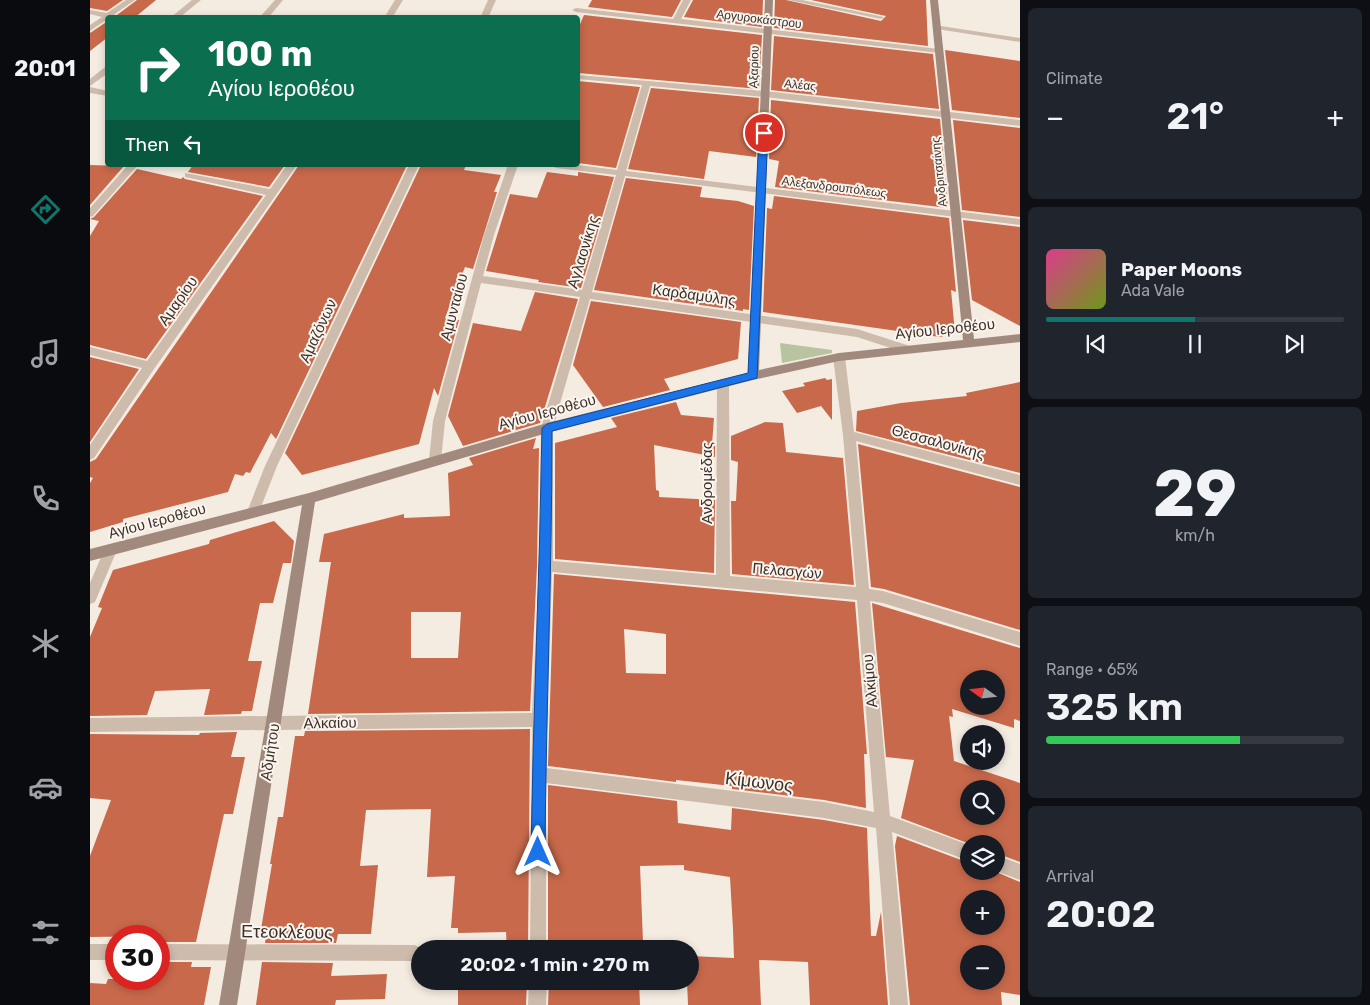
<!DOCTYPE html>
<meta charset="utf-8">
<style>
body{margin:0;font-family:Rubik,sans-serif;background:#20242c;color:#f1f3f6;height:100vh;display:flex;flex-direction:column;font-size:19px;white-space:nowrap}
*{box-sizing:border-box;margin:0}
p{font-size:16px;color:#9ea1a6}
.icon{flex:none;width:28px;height:28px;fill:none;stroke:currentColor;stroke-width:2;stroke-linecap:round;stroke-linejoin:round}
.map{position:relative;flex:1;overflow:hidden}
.sheet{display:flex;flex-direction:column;gap:8px;padding:8px;background:#0d0f14;width:350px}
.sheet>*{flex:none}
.hud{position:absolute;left:15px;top:15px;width:475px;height:152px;border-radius:5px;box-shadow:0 2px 8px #0003;background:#0b6e4f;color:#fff;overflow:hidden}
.needle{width:32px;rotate:285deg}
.controls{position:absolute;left:870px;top:670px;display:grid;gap:10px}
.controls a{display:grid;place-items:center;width:45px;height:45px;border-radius:50%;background:#171b24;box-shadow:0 2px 8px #0003;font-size:25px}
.speed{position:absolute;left:15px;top:925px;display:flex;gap:10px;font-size:25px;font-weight:700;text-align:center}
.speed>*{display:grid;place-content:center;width:65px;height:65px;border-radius:50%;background:#171b24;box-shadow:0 2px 8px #0003;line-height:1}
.speed .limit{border:8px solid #d22;background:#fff;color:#111}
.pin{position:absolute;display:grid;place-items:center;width:42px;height:42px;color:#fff;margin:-21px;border:2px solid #fff;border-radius:50%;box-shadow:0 1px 5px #0007}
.me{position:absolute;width:55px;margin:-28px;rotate:0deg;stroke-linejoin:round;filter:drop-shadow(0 0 4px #0008)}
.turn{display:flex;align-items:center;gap:18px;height:105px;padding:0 20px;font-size:22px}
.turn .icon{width:65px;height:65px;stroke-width:2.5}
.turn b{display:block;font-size:35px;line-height:42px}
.then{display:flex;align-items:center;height:48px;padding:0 20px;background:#0003;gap:10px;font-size:19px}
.big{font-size:38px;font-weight:600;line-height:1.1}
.sheet .tile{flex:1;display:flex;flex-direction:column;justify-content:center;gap:8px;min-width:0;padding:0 18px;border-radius:8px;background:#20242c}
.sheet .dial{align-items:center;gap:0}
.dial b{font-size:65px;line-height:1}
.song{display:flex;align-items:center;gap:15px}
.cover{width:60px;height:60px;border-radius:8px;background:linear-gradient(135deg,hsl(330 70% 55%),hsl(80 70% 35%))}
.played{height:5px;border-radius:2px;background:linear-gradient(90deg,#0f766e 50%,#363941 50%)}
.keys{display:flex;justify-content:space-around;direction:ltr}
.heat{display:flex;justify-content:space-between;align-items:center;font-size:28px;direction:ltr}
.charge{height:8px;border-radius:4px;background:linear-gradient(90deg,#34c759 65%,#363941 0)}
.trip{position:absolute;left:321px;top:940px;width:288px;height:50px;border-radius:25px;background:#171b24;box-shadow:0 2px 8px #0003;font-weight:600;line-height:50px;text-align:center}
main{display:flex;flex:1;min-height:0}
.tab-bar{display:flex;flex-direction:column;width:90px;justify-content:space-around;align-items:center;background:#090b0e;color:#9ea1a6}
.tab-bar .icon{width:35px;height:35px}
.tab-bar .active{color:#0f766e}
.tab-bar b{font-size:22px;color:#f1f3f6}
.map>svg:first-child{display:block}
.green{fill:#b8c4a0}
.building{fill:#c8694b;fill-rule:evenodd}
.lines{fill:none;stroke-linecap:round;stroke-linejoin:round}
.lane{fill:#cdbbac;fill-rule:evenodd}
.street{fill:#cdbbac;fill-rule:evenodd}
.secondary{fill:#a18a7d;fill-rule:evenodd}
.route{fill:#1a73e8;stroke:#114b97}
.labels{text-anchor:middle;stroke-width:4;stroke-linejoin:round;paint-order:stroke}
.far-street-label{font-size:12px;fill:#3b302b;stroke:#fbf5ee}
.street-label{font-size:15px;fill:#3b302b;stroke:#fbf5ee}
.near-street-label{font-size:18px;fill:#3b302b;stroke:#fbf5ee}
</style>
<main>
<nav class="tab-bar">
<b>20:01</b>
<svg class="icon active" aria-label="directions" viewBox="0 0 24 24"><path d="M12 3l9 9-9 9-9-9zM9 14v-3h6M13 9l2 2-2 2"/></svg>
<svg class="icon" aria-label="music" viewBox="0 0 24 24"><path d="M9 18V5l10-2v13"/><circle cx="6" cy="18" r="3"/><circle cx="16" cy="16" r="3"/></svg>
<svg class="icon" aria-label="phone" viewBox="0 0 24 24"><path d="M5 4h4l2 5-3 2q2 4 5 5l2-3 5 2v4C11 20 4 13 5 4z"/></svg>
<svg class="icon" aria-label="climate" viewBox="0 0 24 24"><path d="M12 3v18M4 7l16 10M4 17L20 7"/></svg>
<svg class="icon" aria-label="car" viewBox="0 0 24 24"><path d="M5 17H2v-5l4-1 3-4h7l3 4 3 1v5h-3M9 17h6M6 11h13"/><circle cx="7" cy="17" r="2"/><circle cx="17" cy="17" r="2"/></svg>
<svg class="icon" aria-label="filters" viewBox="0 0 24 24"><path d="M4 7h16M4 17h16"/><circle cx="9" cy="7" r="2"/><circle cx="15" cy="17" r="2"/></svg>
</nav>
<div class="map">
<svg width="930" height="1005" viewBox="0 0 930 1005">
<rect width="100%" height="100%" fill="#f4ebe1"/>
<!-- green -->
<path class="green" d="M690 343 742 350V353L692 363Z"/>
<!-- building -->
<g class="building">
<path d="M0 0H33L17 11 0 8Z"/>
<path d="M47 0H66L44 18H23Z"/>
<path d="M502 0H591L582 17 498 7Z"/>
<path d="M603 0H673L672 27 594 17Z"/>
<path d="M685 0H696L791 21 796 16 721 0H836L838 46 684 28Z"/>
<path d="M494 15 672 35 669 89 488 73V29Z"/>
<path d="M18 21V37L0 51V33Z"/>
<path d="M684 36 843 54 849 109 681 90Z"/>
<path d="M855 50 930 61V118L862 110Z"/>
<path d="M488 81 550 87 526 168 488 163Z"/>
<path d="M561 88 669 98 666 157 619 151 614 179 538 169Z"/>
<path d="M681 100 850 119 858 208 685 187 689 161 679 159Z"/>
<path d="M863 120 930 128V217L872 210Z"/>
<path d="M0 165 34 166 0 205Z"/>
<path d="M103 165H195L179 187 98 172Z"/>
<path d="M209 165H317L186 439 181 433 160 473 156 472 153 476 145 474 138 492 33 519V522L0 532V483L3 478 0 477V462L6 459Z"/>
<path d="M331 165H376L374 170 411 175 404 192H407L383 269 375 267 355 318 369 320 348 396 344 388 329 444 212 475 195 453Z"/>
<path d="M47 169 91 179 93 177 95 179 173 196 56 359 0 345V236L9 221 0 219 4 217Z"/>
<path d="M457 172 488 176V172L524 177 491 288 448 282 449 280 396 271 420 194 447 198Z"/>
<path d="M536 178 612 187 610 197 648 201 664 206 659 310 653 309V311L504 290Z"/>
<path d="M684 196 859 218 866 292 861 290 865 333 850 337 673 312 677 208 682 209Z"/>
<path d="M873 220 930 227V326L882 300Z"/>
<path d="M445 292 488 299 450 423 373 446 358 416 383 323 431 331Z"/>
<path d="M501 301 651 322 648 359 574 379 580 390 513 407 483 365Z"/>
<path d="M0 357 49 369 0 442Z"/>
<path d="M735 378 737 380 742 379V420L731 406 707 413 692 391 715 386 713 383Z"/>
<path d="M930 382V473L766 431 767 411 811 403 877 396 876 393Z"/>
<path d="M586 402 591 415 624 418 622 444 625 443V457L564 445 566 490 569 491V497L625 500 624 573 465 559V443L527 427 521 418Z"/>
<path d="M675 422 693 423 696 452 753 458 764 585 642 574 641 501H646L648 462 641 460V436Z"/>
<path d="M446 438 443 449 449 448 447 566 440 711 218 714 241 562H229L234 534 314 514V518L360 516 358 473 383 465 379 458ZM321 612H371L368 658H321Z"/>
<path d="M768 444 930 487V630L794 589 781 587Z"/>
<path d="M184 521 204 541 201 563H193L183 603H170L158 661H172L162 711H152L151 714 114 715 120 689 65 691 57 715 0 716V637L12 608 8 607 23 570 119 544 120 540Z"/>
<path d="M464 574 765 602 777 754H774L776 808 734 800 642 789V786L586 780V782L458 766ZM534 629 576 634V674L536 673Z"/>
<path d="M782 603 930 648V721L924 719V728L862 709 863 717 859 716 864 761 930 783V862L906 853V844H880L811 818 824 760 796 757ZM879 679H906V706H879ZM879 789H906V816H879Z"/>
<path d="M440 729 438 949H417L416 932 368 933V928H361L365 876 337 877 341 809 276 810 270 866 288 865 281 934H248L246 943H175L176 935H170L182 864H180L188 817H193L205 736H214L215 731Z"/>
<path d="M147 732 141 757H155L143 814H134L106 942H69V936L0 937V856L21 800 0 798V734L109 735 110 733Z"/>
<path d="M458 785 587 801 588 823 641 830 642 808 734 820 777 828 781 936H786L791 912 798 1005H720L718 962 669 960 671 1005H598L597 981H600V956L644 958 643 929 640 877 594 870V865L550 866 553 942H549L548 949H458Z"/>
<path d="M807 836 879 863V871H904L930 882V995L911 992 912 1005H820L805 846ZM879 899H906V926H879ZM879 954H906V981H879Z"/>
<path d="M69 962H102L101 967H121L114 1005H0V983L16 984 18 979H69Z"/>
<path d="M172 962 243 963 241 976 297 974 295 999 246 1000 245 1005H166Z"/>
<path d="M368 981H437L436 1005H368Z"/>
<path d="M459 981H549L550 1005H458Z"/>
</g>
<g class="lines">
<!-- lane -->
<path class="lane" d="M698 0H712L794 17 791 19Z"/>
<!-- street -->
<g class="street">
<path d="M36 0H45L0 31V25L12 17 0 14V10L17 13Z"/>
<path d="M102 0H111L89 18H80Z"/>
<path d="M185 0H193L178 18H169Z"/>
<path d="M305 0H313L302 18H294Z"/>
<path d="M398 0H406L398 18H390Z"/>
<path d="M593 0H601L591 19 849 49 853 51 849 53 486 12 482 10 486 8 583 19Z"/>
<path d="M844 25 930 38V42L847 29 843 27Z"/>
<path d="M15 67H18V73L0 86V79Z"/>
<path d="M488 75 675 91 930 120V126L675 97 560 86 536 171 930 219V225L535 176 502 292 767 329 820 346 821 349 816 353 767 337 500 299 463 428V561L626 575 627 384 633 380 639 384 640 576 766 587 753 435 743 357 749 353 755 357 764 432 930 475V485L766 441 779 589 793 591 930 632V646L793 603 780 601 800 816 879 845V861L802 832 818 1005H800L786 828 734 818 456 783V949H440L442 727 0 732V718L442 713 449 566 451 428 490 297 391 283 355 421 351 460 349 464H341L339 460 343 421 394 235 418 165H428L404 235 393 276 492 290 526 175 466 168 461 165H488L527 170 552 85 488 79ZM462 572 767 600 784 812 734 802 456 768Z"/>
<path d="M0 87 18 91V96L0 93Z"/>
<path d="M38 165H48L3 216 0 217V208Z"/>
<path d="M197 165H207L64 369 4 458 0 460V445L52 368 0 355V347L57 361 176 195 95 177V173L180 189Z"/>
<path d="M319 165H329L187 466 169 512 167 516 163 517 159 516 157 512 175 466Z"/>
<path d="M21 544 26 546 27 550 5 602 0 604V583L16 546Z"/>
<path d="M906 855 930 864V880L906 871Z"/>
<rect x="0" y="944" width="26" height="16"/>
<path d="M69 944 325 945 332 949H330V959L325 961 69 960Z"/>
<path d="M439 981H457L456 1005H438Z"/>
</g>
<!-- secondary -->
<path class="secondary" d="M675 0H683L669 370 749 353 873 340 840 0H848L884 339 930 334V342L749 361 663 380 457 433 225 502 147 1005H129L212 505 0 561V549L219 493 457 423 658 373Z"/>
</g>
<!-- route -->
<path class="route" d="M674 130 678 133 667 378 462 431C462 572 456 712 455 852L453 858 448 860 443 858 441 852C443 711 450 570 452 428L457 424 658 373 669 133Z"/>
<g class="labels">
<!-- far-street labels -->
<g class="far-street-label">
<text transform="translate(669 19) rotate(7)" y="4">Αργυροκάστρου</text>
<text transform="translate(664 67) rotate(-88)" y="4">Αξαρίου</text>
<text transform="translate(710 85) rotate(6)" y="4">Αλέας</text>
<text transform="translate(849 172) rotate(-96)" y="4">Ανδριτσαίνης</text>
<text transform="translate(744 187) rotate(7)" y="4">Αλεξανδρουπόλεως</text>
</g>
<!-- street labels -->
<g class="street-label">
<text transform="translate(493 252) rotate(-73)" y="5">Αγλαονίκης</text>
<text transform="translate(604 295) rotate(8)" y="5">Καρδαμύλης</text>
<text transform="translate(88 301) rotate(-55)" y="5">Αμαρίου</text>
<text transform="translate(364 307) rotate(-75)" y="5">Αμυνταίου</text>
<text transform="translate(855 329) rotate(-6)" y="5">Αγίου Ιεροθέου</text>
<text transform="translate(228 331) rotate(-65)" y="5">Αμαζόνων</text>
<text transform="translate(457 412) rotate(-15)" y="5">Αγίου Ιεροθέου</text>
<text transform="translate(848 442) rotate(15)" y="5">Θεσσαλονίκης</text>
<text transform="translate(617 483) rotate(-90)" y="5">Ανδρομέδας</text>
<text transform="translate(67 521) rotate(-15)" y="5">Αγίου Ιεροθέου</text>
<text transform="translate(697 571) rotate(5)" y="5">Πελασγών</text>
<text transform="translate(780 681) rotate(-95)" y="5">Αλκίμου</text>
<text transform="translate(240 723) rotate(-1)" y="5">Αλκαίου</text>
<text transform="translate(180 752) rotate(-81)" y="5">Αδμήτου</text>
</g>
<!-- near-street labels -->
<g class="near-street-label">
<text transform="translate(669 782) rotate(7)" y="6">Κίμωνος</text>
<text transform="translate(197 932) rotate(1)" y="6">Ετεοκλέους</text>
</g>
</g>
</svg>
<div class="controls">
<a><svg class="needle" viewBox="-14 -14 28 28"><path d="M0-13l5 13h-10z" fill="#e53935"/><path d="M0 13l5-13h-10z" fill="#9ea1a6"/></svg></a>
<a><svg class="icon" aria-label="sound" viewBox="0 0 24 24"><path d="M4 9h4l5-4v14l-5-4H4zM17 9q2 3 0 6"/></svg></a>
<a><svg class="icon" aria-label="search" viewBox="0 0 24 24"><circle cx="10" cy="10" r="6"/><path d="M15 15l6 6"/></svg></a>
<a><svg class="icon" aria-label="layers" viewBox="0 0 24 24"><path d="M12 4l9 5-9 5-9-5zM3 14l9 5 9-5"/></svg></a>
<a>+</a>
<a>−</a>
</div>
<div class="speed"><div class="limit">30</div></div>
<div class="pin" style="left:674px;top:133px;background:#d93025"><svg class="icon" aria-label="arrive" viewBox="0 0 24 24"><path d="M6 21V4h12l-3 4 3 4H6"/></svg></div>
<svg class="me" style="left:448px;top:852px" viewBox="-20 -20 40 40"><path d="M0-17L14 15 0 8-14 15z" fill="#1a73e8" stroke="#fff" stroke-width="4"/></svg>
<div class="trip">20:02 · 1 min · 270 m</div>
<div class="hud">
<div class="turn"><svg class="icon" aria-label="right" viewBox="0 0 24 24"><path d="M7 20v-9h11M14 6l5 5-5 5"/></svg><div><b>100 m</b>Αγίου Ιεροθέου</div></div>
<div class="then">Then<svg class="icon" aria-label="left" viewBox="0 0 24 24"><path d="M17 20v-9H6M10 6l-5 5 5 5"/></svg></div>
</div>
</div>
<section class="sheet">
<div class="tile"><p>Climate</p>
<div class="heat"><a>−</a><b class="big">21°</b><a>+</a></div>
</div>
<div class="tile">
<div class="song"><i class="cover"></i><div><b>Paper Moons</b><p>Ada Vale</p></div></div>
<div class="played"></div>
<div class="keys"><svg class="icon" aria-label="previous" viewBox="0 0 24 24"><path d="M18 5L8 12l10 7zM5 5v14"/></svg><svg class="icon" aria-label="pause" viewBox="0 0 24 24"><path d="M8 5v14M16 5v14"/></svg><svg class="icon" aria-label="next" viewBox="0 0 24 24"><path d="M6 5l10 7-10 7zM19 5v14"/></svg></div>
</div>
<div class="tile dial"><b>29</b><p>km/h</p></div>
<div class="tile"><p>Range · 65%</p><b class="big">325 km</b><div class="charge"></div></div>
<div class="tile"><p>Arrival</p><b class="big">20:02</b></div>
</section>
</main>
